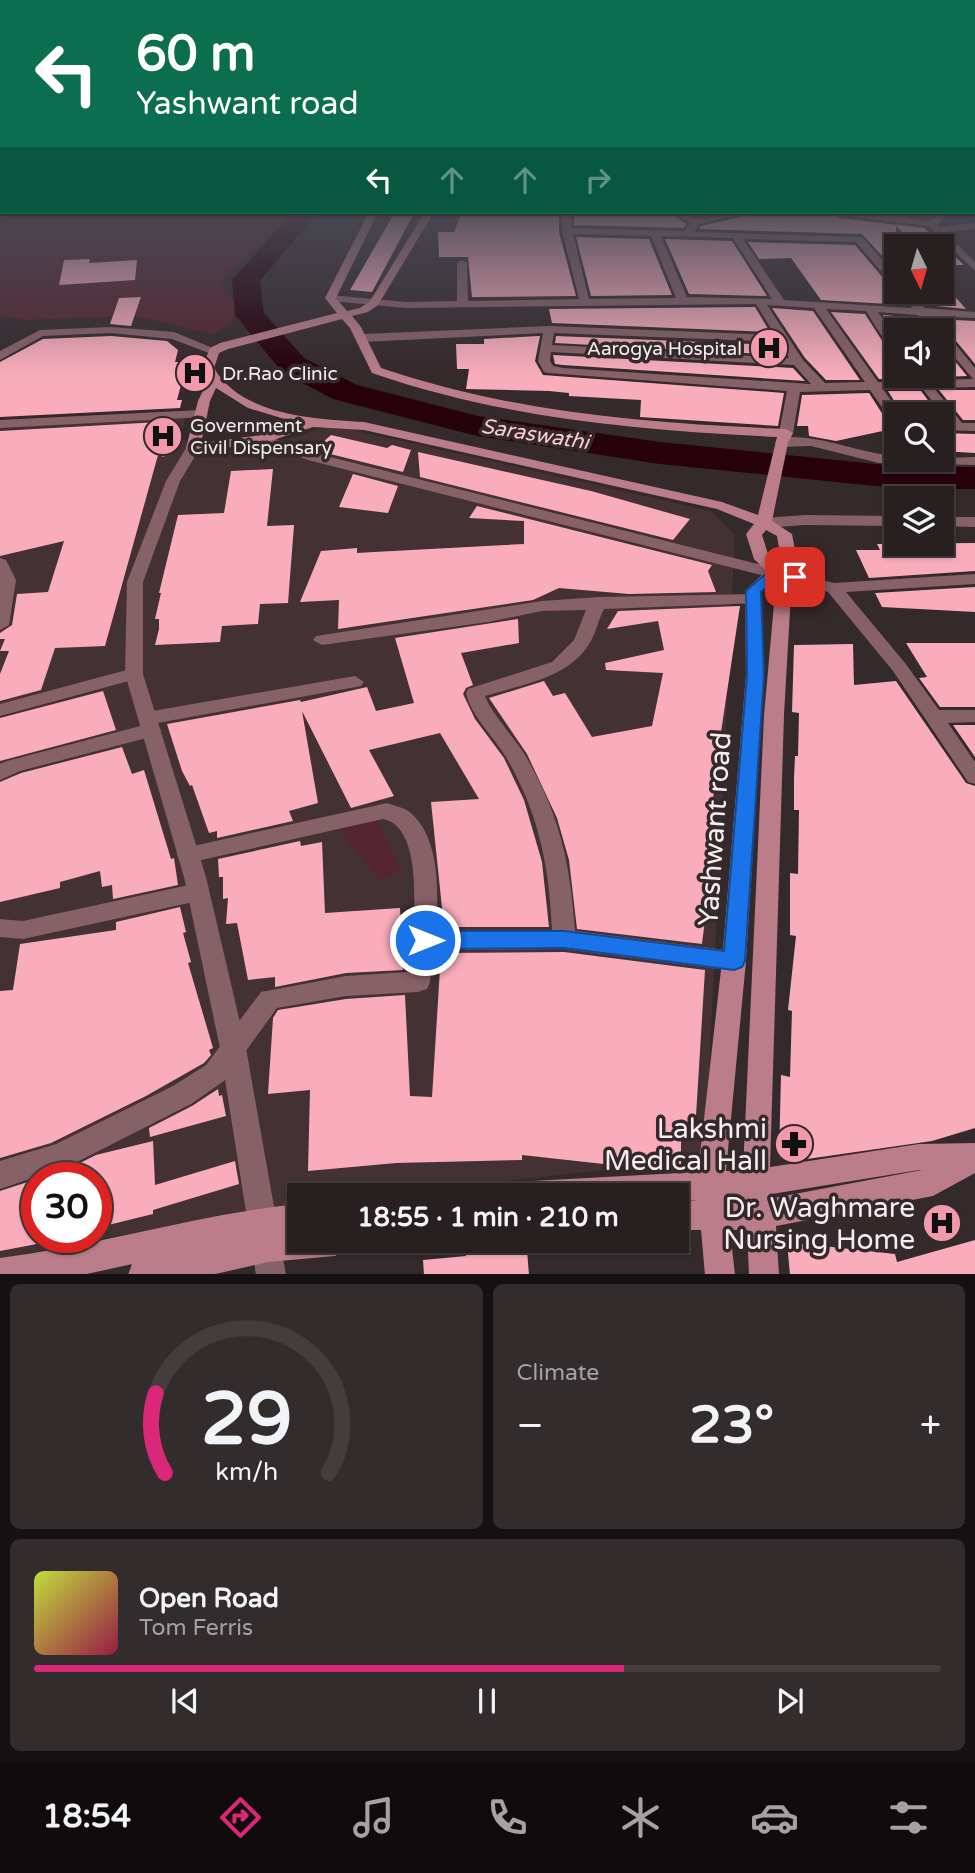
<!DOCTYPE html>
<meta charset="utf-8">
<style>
body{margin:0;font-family:"Varela Round",sans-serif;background:#332c2d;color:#f1f3f6;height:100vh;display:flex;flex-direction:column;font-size:26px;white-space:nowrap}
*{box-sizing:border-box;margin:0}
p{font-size:23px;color:#a4a2a5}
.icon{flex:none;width:38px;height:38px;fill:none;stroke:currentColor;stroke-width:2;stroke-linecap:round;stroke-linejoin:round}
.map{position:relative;height:1274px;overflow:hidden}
.sheet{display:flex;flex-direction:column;gap:10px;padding:10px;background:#151112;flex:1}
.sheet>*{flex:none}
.hud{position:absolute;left:0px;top:0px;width:976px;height:214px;box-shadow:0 2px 5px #0004,0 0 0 2px #433d3e;background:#0b6e4f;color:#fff;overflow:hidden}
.needle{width:46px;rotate:175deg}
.fabs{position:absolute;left:884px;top:234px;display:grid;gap:14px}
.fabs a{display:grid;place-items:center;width:70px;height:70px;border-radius:0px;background:#271f20;box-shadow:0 2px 5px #0004,0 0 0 2px #433d3e;font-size:35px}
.speed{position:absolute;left:21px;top:1162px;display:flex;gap:14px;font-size:35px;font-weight:700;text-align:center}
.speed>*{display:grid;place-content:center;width:91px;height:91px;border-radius:50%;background:#271f20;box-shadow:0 2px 5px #0004,0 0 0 2px #433d3e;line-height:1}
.speed .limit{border:10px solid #d22;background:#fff;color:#111}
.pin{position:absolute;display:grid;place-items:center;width:60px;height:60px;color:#fff;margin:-30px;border-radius:14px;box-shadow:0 4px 10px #0006}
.me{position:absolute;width:77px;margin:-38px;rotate:90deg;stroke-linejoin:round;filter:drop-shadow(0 0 5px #0008)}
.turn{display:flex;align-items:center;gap:24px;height:147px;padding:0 21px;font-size:32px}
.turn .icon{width:91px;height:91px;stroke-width:2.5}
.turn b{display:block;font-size:49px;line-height:60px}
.lanes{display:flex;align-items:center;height:66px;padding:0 21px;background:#0003;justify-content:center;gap:35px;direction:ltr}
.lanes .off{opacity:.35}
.big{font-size:52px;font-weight:700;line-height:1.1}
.sheet .card{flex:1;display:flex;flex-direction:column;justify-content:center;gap:10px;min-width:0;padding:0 24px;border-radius:10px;background:#332c2d}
.sheet .dial{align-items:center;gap:0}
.dial svg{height:182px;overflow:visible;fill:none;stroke:#433d3e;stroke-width:7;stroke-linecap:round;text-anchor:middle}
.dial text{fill:#f1f3f6;stroke:none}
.song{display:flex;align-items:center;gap:21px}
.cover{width:84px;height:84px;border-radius:10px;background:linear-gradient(135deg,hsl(70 70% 55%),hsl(340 70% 35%))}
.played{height:7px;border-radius:4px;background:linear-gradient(90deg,#db2777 65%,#433d3e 65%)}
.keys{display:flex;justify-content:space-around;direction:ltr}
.heat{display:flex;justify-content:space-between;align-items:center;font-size:38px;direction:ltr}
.sheet .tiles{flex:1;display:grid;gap:10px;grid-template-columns:1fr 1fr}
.card:last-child{grid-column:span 2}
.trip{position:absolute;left:287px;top:1183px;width:402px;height:70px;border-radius:0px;background:#271f20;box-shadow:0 2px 5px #0004,0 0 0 2px #433d3e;font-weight:700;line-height:70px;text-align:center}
.tabs{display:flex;height:112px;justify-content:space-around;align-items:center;background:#100c0d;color:#a4a2a5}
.tabs .icon{width:49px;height:49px}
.tabs .current{color:#db2777}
.tabs b{font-size:32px;color:#f1f3f6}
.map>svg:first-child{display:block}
.built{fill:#433134;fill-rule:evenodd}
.green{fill:#542530}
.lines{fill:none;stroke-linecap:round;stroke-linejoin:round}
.river{fill:#27010c;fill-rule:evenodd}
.building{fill:#f9adbc}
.minor{fill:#876168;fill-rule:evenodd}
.tertiary{fill:#876168;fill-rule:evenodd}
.secondary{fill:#ba7d89;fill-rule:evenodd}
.route{fill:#1a73e8;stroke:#114b97;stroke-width:2}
.labels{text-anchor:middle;stroke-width:7;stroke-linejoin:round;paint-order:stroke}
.far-poi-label{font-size:19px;fill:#f5edef;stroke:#34292b;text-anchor:start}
.far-water-label{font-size:21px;font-style:italic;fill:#feccd5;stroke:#34292b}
.near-street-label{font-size:28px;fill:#f5edef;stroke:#34292b}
.near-poi-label{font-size:28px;fill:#f5edef;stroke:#34292b;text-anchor:end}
</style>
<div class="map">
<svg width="975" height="1275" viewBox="0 0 975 1275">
<rect width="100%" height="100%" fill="#34292b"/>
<!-- built -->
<path class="built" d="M186 417 179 439 241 454 331 425 711 511 735 535 705 1159 379 1195H299V1204L255 1209 0 1259V425ZM37 1178H96V1237H37Z"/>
<!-- green -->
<g class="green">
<path d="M0 206 2 212H286L270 233 220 281 237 307 230 325 212 334 134 316 24 320 0 315Z"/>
<path d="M371 809 401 870 380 881 333 821Z"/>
</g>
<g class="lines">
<!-- river -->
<path class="river" d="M288 212H312L311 220 260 281 264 313 304 358 357 385 478 416 660 442 905 467H975V489H905L660 464 477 436 333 399 282 372 235 315 232 280 287 218Z"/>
</g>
<!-- building -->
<g class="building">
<path d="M395 212 413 215 372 292 350 290Z"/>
<path d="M484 212H559V232L576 296 472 297 468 257H439L438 232H454L461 214 483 215Z"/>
<path d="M574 212H669L686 224 684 228 574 225Z"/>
<path d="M750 212 833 213 839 218 924 228 964 265H942V247H917L896 226V271L862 234 699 229 701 226 748 215Z"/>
<path d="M576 237 649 239 672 295 591 296Z"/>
<path d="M665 239 732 241 767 296 689 294Z"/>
<path d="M748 242 855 245 890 286 896 287V292L906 305 821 300 791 258 759 259Z"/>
<path d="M90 259 89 263 137 260 135 280 59 285 64 260Z"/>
<path d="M915 292H951L966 309 926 305Z"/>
<path d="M141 297 131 326 110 324 119 298Z"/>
<path d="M755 307 770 332 552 323 549 309Z"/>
<path d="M772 308 813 311 860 380H826L805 358Z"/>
<path d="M831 312 865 314 890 353 896 355V376L903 379H879Z"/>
<path d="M883 315 917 318 929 324 936 319 975 321V364L947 330 896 331V335Z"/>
<path d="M111 336 167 341 178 350 175 362H187L177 400H182L180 408 0 417V362L43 339Z"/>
<path d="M538 336H540L535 361 543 375 784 393 778 426 640 417 641 400 569 396V393L549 391 466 389 469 369H457L456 344H484V339Z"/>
<path d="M556 336 778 345 784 355 555 343Z"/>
<path d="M942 345 967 376 942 377Z"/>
<path d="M553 355 793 368 805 381 563 365 555 364Z"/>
<path d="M939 390H975V420H963Z"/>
<path d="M888 391H921L939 415H903Z"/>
<path d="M869 393 892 429 836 441 809 436 808 426H797L802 395Z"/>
<path d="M177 421 172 444H170L164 457 158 455 105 646 55 648 41 690 0 701V674L9 651H0L5 639H0V633L12 625 17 594 48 592 64 541 0 556V431Z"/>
<path d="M942 433 975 434V453L942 451Z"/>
<path d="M331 435 387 448 392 445 411 450 403 472 314 450Z"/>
<path d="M418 452 591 491 690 519 673 540 420 477Z"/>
<path d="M273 469 267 526 294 525 288 603 260 604 258 624 222 626 220 642 155 645 159 629V619H155L161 593H159L178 515 224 513 231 471Z"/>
<path d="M353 474 398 486 388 513 339 507Z"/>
<path d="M477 506 712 565 708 571 716 592 629 594 559 588 533 600 338 629 339 600 300 602 321 551 357 548V553L374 552 524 544V521L469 518Z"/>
<path d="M975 543V571L869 578 856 550H880L877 544Z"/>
<path d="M975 587V612L882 607 875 593Z"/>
<path d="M740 606 716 765 706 886 709 887 702 944 577 929 569 860 557 818 527 754 489 698 544 681 553 696 565 693 592 737 652 726 663 673 606 670 605 663 664 650 658 621 607 629 618 611Z"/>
<path d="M518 619 519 643 461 653 473 685 466 688 463 694 475 719 504 758 524 800 542 862 549 927H444L431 802 479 799 440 733 369 750 394 796 351 808 302 711 318 803 289 811 293 821 217 838V831L209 833 192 785 190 786 182 771 167 724 300 700 301 702 367 687 376 711 414 703 395 638Z"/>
<path d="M906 643H975V707H940L919 678 927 677Z"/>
<path d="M853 644 854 685 896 681 966 783 975 786V1128L932 1141 807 1159 779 1158 781 1075 790 1077 792 1011 788 1010 796 936 790 935V873L798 874 799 810H794V778L795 756H798L799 713 792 712 794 645Z"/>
<path d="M103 691 116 730 0 761V718Z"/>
<path d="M953 725H975V757Z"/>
<path d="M122 747 132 774 144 770 171 859 174 858 178 885 113 899 112 885 102 887 100 871 60 882V888L0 902V782L21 773Z"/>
<path d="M300 841 301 846 322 842 325 913 400 908 403 970 346 973 275 987V977L248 980 237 923 226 924 228 898 223 899V877H219L218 859Z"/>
<path d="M180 907 186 932 183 933 191 962 188 963 213 1048 209 1050 211 1055 204 1063 146 1096 51 1143 0 1158V991L13 990 20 944 116 930V922Z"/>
<path d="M564 952 705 970 695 1132 681 1129V1170L667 1171 522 1155V1160L396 1163 308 1171 310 1090 268 1094 273 1018 278 1010 346 999 405 995 410 1096 432 1097 441 953Z"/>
<path d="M218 1089 219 1096 222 1095 226 1116 150 1137 149 1128 192 1106Z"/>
<path d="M153 1141 155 1185 235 1161 239 1184 153 1210V1214L96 1228V1178H41L72 1167 96 1155Z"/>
<path d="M37 1179V1244L0 1251V1191Z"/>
<path d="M975 1240V1275H790L787 1242 895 1254 897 1262Z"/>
<path d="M527 1250 529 1275H424L423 1260 466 1256V1252Z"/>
</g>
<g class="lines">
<!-- minor -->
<g class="minor">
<path d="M562 212H571L572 228 685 231 690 223 671 212C682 212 688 218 697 219 712 220 731 212 747 212L699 224 695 232 862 237 896 275V285L892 284 856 242 743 239 784 300 912 308 900 292H911L925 308 975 312V318L931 316 934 319 928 322 918 315 878 312 896 340V353L892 352 866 311 826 309 878 382 916 381 917 376H925L929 380 973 379 942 342V332L946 333 975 368V387L934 388 962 423H975V431L942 430V422H948L922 388 883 389 901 415H896V421L891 420 870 390 800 392 793 433 786 437 779 433 787 391 548 373 544 372 538 361 543 333 362 342 356 338 362 334 549 326 775 335 756 304 406 308 330 301 325 298 330 295 406 302 457 301V263L462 260 467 263 468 301 579 299 562 231ZM573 234 651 236 676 298 589 299ZM661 236 733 238 772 299 687 297ZM767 305 814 308 865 382 825 383 803 360ZM554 333 780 342 789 358 552 345ZM551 352 794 365 811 384 563 368 553 366 550 361Z"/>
<path d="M835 212H859L930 221 941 212H950L938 224 940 227 975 223V229L945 232 975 262V271L929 226 839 215Z"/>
<path d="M111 327 174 332 220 351 214 355 172 339 111 333 43 336 0 360V351L40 330Z"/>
<path d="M264 435 318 454 834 583 975 574V584L846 592 905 663 939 710H975V722L948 723 975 762V784L968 782 893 671 828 592 308 460 259 442V436Z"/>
<path d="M791 437C826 437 860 453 896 456V460L975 457V465L879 463 811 446 781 447 774 443Z"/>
<path d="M805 515 896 516V526L805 525 764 528 756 523 764 518Z"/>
<path d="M942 517H975V527L942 526Z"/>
<path d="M0 558 6 560 16 580 9 625 0 630Z"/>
<path d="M754 594 760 595 762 599 760 603 604 609C598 620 596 634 589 644 569 678 520 685 485 696 490 711 515 739 525 755 560 815 570 862 575 931L734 951 742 954 746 961 742 968 734 971 564 949 434 950 430 982 427 989 418 992 346 996 277 1008 224 1081 191 1104 71 1165 0 1189V1161L56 1144 173 1086 206 1065 261 992 346 976 407 972C413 939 428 827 383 819L188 863 180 861 177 855 180 849 387 803C395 806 407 808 412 814 441 841 438 895 436 930H552C549 865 539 814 506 757 494 737 471 716 466 693L468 689 552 662 574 640 586 610 542 611 488 622 322 645 313 640 316 636 542 601 599 597Z"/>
<path d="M134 668 143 674 140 678 0 716V704Z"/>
<path d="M355 676 364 682 361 686 152 724 158 725 161 730 158 735 20 771 0 780V764L7 761 148 724 141 723 138 718 141 713Z"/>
<path d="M198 883 206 886 209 892 206 898 198 901 23 939 0 937V919L23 921Z"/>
</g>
<!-- tertiary -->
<g class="tertiary">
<path d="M201 410 208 414 206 417 0 428V420Z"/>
<path d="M193 444 200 448 180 481 143 582V674L206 877 246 1048 286 1275H256L220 1048 184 877 125 674 127 582 166 481 188 445Z"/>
</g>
<!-- secondary -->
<g class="secondary">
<path d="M369 212H378L336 298 347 311 360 308 370 301 425 212H434L378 305 368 312 352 316 361 327 381 368C515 413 646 423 786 429L793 433 788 443 772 521 792 534 797 560 784 572 791 593 784 715 770 1167 919 1144 975 1143V1173L933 1196 776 1226 779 1275H749L747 1230H730L735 1275H705L701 1230H677V1202L698 1200 677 1201V1195H518L522 1185 532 1181 698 1172 722 961 746 675 745 591 766 571 754 559 746 534 754 524 717 509 364 430 313 427 264 443 193 452 186 448 198 401 208 380 202 368 210 348 220 343 337 313 325 298ZM342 319 350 328 372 373C506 419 637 430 777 437L758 515 722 502 364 422C315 419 242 416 214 368L219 353 228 349ZM216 388 248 408 298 423 262 435 201 443 210 401ZM766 530 777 536 781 559 776 563 769 557 762 535ZM772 583 775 593 764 715 743 1170 726 1171 746 961 764 675 761 592ZM919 1170H922L773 1198 772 1194ZM744 1197 745 1201H727V1198Z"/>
<path d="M299 1204V1241H349L345 1251 335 1256 268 1262 211 1275H128L132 1264 137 1263 82 1275H0V1258C101 1245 198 1214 299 1204Z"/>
</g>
</g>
<!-- sky -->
<linearGradient id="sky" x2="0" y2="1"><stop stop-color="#1d1718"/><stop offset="0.53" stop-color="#4a4955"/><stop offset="1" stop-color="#4a4955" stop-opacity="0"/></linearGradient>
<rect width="975" height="376" fill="url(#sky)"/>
<!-- route -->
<path class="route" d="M776 567 801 574 803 577 795 582 779 577 761 592 764 675 745 961 742 967 734 970 564 948 425 949 417 946 414 940 417 934 425 931H564L724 951 747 675 746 591 771 569Z"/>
<!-- icons -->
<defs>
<g id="hospital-disc" transform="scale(2.0125)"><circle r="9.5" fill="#f29aac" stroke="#34292b"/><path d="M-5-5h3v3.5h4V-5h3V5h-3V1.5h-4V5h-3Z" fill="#111"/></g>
<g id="pharmacy-disc" transform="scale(2.0125)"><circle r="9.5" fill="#f29aac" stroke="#34292b"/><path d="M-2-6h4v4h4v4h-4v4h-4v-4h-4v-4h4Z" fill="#111"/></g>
</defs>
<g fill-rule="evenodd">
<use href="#hospital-disc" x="769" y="348"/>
<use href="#hospital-disc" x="195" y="373"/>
<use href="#hospital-disc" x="163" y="436"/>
<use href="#pharmacy-disc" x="794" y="1144"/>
<use href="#hospital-disc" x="942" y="1223"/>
</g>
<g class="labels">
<!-- far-poi labels -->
<g class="far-poi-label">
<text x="742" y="355" text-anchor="end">Aarogya Hospital</text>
<text x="222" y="380">Dr.Rao Clinic</text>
<text x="190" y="432">Government<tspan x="190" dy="22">Civil Dispensary</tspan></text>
</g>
<!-- far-water labels -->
<g class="far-water-label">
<text transform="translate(535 434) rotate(9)" y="7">Saraswathi</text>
</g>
<!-- near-street labels -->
<g class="near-street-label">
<text transform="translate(714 829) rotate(-86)" y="10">Yashwant road</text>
</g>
<!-- near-poi labels -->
<g class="near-poi-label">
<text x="767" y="1138">Lakshmi<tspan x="767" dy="32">Medical Hall</tspan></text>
<text x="915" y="1217">Dr. Waghmare<tspan x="915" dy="32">Nursing Home</tspan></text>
</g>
</g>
</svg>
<div class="fabs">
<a><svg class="needle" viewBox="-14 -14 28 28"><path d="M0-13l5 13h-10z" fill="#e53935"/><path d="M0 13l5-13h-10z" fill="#a4a2a5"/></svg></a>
<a><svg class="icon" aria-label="sound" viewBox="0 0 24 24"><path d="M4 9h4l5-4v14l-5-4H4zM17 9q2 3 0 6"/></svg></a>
<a><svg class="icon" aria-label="search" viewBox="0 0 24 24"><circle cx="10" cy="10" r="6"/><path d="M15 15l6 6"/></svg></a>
<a><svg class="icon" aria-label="layers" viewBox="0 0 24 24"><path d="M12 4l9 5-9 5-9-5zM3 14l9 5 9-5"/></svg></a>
</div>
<div class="speed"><div class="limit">30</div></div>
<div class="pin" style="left:795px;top:577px;background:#d93025"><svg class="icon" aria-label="arrive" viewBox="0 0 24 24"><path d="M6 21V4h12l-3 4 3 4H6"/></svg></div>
<svg class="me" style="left:425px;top:940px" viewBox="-20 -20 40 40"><circle r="17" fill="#1a73e8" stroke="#fff" stroke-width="3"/><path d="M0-11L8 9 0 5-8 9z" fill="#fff"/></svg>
<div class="trip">18:55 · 1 min · 210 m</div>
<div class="hud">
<div class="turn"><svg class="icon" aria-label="left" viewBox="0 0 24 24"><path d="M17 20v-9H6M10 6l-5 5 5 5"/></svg><div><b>60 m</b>Yashwant road</div></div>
<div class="lanes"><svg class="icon" aria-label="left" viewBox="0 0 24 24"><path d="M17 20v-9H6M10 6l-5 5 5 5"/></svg><svg class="icon off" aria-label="ahead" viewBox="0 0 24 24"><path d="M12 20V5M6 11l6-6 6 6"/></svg><svg class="icon off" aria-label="ahead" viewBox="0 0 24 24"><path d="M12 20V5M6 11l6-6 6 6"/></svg><svg class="icon off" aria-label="right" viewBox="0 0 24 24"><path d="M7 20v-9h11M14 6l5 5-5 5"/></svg></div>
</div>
</div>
<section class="sheet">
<div class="tiles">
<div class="card dial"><svg viewBox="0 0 100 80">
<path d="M14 69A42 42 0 1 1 86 69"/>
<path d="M14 69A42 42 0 0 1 10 34" stroke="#db2777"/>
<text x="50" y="56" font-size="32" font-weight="700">29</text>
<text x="50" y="72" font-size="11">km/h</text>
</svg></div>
<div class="card"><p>Climate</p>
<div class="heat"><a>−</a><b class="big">23°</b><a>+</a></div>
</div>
<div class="card">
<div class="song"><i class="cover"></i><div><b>Open Road</b><p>Tom Ferris</p></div></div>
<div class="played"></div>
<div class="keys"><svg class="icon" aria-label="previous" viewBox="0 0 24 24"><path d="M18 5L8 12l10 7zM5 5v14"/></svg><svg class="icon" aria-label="pause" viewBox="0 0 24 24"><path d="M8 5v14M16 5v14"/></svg><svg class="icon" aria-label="next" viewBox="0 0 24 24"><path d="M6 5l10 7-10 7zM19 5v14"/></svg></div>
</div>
</div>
</section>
<nav class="tabs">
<b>18:54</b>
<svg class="icon current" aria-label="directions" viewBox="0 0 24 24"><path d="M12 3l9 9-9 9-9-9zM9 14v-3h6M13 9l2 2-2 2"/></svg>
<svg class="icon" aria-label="music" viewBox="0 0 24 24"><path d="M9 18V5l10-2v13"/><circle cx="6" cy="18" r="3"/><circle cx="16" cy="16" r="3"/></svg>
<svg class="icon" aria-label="phone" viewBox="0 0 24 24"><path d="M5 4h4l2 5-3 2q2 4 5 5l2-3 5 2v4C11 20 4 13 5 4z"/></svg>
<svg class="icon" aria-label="climate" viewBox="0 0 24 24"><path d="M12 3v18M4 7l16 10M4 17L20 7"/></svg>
<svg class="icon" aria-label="car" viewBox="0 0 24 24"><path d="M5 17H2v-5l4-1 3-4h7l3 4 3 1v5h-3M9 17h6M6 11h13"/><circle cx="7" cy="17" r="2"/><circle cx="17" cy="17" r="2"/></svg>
<svg class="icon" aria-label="filters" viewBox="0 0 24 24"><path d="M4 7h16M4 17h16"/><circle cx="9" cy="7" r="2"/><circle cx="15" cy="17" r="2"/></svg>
</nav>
